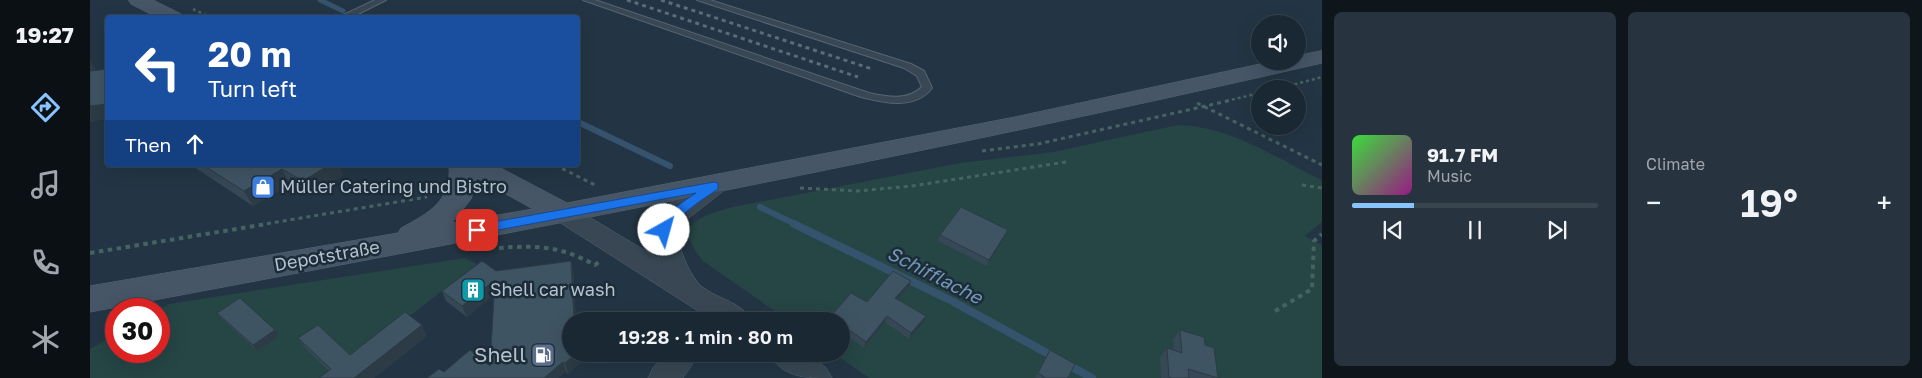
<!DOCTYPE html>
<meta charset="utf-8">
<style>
body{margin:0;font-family:"Golos Text",sans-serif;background:#27343f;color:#f1f3f6;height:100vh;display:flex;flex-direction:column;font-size:19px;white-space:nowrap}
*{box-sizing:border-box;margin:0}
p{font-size:16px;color:#9fa6ac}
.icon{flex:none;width:28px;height:28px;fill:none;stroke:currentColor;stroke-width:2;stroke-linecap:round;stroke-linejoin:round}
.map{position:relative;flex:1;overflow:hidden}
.side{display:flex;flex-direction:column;gap:12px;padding:12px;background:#0e161c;width:600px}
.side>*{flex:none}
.banner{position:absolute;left:15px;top:15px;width:475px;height:152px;border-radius:5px;box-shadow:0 5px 20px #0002,0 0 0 1px #38444e;background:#1a4fa0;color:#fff;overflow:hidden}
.fabs{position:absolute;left:1161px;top:15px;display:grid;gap:10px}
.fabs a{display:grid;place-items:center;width:55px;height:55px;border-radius:50%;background:#1a2833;box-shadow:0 5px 20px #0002,0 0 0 1px #38444e;font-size:25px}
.speed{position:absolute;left:15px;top:298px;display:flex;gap:10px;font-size:25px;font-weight:700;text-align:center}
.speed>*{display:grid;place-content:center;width:65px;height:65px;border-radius:50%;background:#1a2833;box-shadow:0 5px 20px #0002,0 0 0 1px #38444e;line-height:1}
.speed .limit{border:8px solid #d22;background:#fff;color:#111}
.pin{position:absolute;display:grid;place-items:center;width:42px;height:42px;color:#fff;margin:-21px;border-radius:10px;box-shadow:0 2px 8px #0006}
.me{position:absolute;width:55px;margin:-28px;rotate:38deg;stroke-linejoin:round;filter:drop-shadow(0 0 4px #0008)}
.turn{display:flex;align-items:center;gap:18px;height:105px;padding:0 20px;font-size:22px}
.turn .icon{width:65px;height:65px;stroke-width:2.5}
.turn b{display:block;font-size:35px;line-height:42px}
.then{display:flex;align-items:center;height:48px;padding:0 20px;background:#0003;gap:10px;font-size:19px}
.big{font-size:38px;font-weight:600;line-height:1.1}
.side .widget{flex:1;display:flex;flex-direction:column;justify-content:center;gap:8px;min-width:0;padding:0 18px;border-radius:8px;background:#27343f}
.song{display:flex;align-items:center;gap:15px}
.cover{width:60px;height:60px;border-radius:8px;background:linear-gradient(135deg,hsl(120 70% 55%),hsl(310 70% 35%))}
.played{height:5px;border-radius:2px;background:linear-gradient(90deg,#88c4ff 25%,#38444e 25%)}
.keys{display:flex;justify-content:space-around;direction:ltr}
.heat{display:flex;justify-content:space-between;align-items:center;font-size:28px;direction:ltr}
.side .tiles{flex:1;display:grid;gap:12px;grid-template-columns:repeat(2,1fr)}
.trip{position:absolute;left:472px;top:312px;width:288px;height:50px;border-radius:25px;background:#1a2833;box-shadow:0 5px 20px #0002,0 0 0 1px #38444e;font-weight:600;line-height:50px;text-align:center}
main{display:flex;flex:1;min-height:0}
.dock{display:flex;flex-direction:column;width:90px;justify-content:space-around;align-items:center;background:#0a1014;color:#9fa6ac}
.dock .icon{width:35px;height:35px}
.dock .on{color:#88c4ff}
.dock b{font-size:22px;color:#f1f3f6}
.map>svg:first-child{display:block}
.green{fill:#264545}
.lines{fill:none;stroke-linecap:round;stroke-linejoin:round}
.stream-far2{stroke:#36536d;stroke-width:5}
.stream-far1{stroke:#36536d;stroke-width:6}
.stream{stroke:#36536d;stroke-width:8}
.lane-casing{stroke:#566471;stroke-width:2}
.street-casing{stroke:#566471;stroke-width:1}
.secondary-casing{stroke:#566471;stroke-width:1}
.path-far2{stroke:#466362;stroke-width:2.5;stroke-dasharray:3 3;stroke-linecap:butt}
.path-far1{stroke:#466362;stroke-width:3;stroke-dasharray:4 4;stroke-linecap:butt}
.path{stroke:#466362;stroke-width:4;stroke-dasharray:4.5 4.5;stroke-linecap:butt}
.lane{fill:#384753;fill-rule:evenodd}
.street{fill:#384753;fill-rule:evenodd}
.secondary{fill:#465667;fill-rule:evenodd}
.rail{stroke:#5a6b7b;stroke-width:3;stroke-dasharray:4 4;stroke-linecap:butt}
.wall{fill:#364855}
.shaded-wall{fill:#2c3b45}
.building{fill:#3f5463;stroke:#2c3b45}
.route{fill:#1a73e8;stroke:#114b97}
.labels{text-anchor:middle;stroke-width:5;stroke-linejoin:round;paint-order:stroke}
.poi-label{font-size:18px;fill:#b5c1cd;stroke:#1d2c39;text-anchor:start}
.street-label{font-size:18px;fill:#b5c1cd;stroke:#1d2c39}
.water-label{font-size:19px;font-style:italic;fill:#7296b4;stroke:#1d2c39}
.near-poi-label{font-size:21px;fill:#b5c1cd;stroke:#1d2c39;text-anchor:end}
</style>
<main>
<nav class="dock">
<b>19:27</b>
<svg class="icon on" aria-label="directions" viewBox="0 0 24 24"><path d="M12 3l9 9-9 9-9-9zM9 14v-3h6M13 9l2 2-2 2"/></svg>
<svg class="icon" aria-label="music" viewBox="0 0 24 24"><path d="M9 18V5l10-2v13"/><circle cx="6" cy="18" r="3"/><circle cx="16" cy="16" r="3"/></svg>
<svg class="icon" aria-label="phone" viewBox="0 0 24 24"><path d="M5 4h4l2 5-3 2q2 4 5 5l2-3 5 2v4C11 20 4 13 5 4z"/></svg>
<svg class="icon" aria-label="climate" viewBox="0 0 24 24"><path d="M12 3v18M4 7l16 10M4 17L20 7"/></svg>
</nav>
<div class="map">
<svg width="1232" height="378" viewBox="0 0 1232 378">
<rect width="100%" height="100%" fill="#233544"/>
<!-- green -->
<g class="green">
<path d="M1088 125C1139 126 1187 158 1232 180V222L1215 236 1232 245V378H779L745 354H751V321H699L613 261 606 252 596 234C603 216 626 212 643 207L870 163 963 152Z"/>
<path d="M375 258 387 264 239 378H0V349L26 334V351H69V310L79 304Z"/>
</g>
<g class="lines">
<!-- stream-far2 -->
<g class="stream-far2">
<path d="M230 0 253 11"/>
<path d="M266 16 268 18"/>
</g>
<!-- stream-far1 -->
<g class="stream-far1">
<path d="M488 122 580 166"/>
<path d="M670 207 707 225"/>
</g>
<!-- stream -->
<g class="stream">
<path d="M704 224 862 301 966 358"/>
<path d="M975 363 1002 378"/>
</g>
<!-- lane casing -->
<g class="lane-casing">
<g id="lane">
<path d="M285 0H296L260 18H247Z"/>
<path d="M493 0H505L779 93C797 97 817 101 832 87L827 76 814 68 607 0H620L821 64 834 71 842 88C825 110 795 103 771 97Z"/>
</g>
</g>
<!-- street casing -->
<g class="street-casing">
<g id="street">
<path d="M624 178 632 180 636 186 632 192 591 224C583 239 598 272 609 284 624 299 653 301 661 321H624L466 220 463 214 466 208 475 205 484 208 569 259C564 250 561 239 563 229 569 206 603 184 624 178Z"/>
<path d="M576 354H609L593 378H558L563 368Z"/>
<path d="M679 354C705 352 729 351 742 378 715 378 693 378 679 354Z"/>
</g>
</g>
<!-- secondary casing -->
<g class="secondary-casing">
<g id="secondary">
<path d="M39 0H63L91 14 94 18H68L41 4Z"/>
<path d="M1232 51V63C823 157 412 235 0 312V286L308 233 311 228C339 213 362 201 359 165H405L477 203 925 117 1184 61H1208V56ZM387 178 443 209 362 223 381 199Z"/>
</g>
</g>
<!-- path-far2 -->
<g class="path-far2">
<path d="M103 9 122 18"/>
<path d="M1187 89 1232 77"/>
<path d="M1136 101 1170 93"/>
</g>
<!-- path-far1 -->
<g class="path-far1">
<path d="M1107 103 1232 165"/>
<path d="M892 151 948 144 1142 100"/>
<path d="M465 165 507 186"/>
<path d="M1212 185 1232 188"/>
<path d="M710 188 768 191 822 186 976 162"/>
<path d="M169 225 337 197"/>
</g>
<!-- path -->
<g class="path">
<path d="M409 248C448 245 470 246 505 265L510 261"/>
<path d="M0 253 177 224"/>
<path d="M1185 311 1222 289 1224 241 1232 234"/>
</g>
<!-- lane -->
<use href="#lane" class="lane"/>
<!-- street -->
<use href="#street" class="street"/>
<!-- secondary -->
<use href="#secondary" class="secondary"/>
<!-- rail -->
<g class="rail">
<path d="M537 0 768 77"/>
<path d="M571 0 782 69"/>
</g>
</g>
<!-- wall -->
<g class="wall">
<path d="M101 165H248L253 175 220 196 200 184 163 206Z"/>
<path d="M918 230 915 236 897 266 848 241 850 235Z"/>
<path d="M481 261 483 271 486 321H481L494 354 491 357 492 361 478 374 476 372 468 378H337L354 372 400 366 404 294 377 317 356 301 352 291Z"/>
<path d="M821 281 819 287 807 300 834 322 819 339 795 322 774 348 751 331V321H740L741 316 777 302Z"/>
<path d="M127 313 189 336 167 351 132 319Z"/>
<path d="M1090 330 1115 345 1128 378H1071L1070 357 1077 348 1084 350 1083 340Z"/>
<path d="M337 336 284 378H229L239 371 216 349 208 338 260 355Z"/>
<path d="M960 350 978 378H945Z"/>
</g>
<!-- shaded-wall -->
<g class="shaded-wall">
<path d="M0 60 8 72 0 84Z"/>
<path d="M18 104V119L0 122V106Z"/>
<path d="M239 165H248L253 175 220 196 213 181Z"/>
<path d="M192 169 200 184 163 206 154 191Z"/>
<path d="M918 230 915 236 897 266 899 260Z"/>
<path d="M481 261 483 271 486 321H484Z"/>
<path d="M405 280 408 291 377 317 372 306Z"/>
<path d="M821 281 819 287 803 304 805 298Z"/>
<path d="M797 316 795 322 774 348 776 342Z"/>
<path d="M836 316 834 322 819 339 821 333Z"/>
<path d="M332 325 337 336 284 378H264Z"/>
<path d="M185 330 189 336 167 351 163 345Z"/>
<path d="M486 354H494L491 357 492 361 478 374 475 363Z"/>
<path d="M473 362 476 372 468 378H454Z"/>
</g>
<!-- building -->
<g class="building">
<path d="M18 69V104L0 106V71Z"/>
<path d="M113 165H239L213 181 192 169 154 191Z"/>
<path d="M871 207 918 230 899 260 850 235Z"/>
<path d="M392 261 406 271 481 261 484 321H481V354H486L475 363 473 362 454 378H337L349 369 354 372 380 350 400 366 405 280 372 306 352 291Z"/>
<path d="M803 271 821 281 805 298 836 316 821 333 797 316 776 342 751 324V321H748L741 316 761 293 777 302Z"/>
<path d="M150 298 185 330 163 345 127 313Z"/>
<path d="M315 312 332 325 264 378H229L241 369 208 338 228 325 260 355Z"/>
<path d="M1090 330 1114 337 1115 345 1124 348 1128 378 1098 369 1099 378H1082L1079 377 1077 348 1092 353Z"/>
<path d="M960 350 985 364 978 378H956L948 373Z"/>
</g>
<!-- route -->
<path class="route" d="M624 182 628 183V189C609 202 590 213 578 233L574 234 568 230 574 219 587 206 606 193 387 234 381 230 387 225Z"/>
<!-- icons -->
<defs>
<g id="shop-square" transform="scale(1.25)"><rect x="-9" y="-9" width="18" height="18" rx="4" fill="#3f7fe0" stroke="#1d2c39"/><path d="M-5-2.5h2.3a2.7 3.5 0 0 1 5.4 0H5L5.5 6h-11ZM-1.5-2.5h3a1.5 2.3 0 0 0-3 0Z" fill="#fff"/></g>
<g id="building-square" transform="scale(1.25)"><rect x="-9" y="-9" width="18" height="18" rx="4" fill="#0f9aa8" stroke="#1d2c39"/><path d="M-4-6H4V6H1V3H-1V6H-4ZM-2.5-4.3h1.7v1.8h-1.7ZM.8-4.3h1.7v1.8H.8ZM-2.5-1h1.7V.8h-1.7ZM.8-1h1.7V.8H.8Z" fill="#fff"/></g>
<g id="fuel-square" transform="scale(1.25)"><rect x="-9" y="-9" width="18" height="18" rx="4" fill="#5c6f8a" stroke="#1d2c39"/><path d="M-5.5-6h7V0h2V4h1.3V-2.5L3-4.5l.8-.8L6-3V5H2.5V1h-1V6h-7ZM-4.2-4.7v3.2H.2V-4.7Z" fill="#fff"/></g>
</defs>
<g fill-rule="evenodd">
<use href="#shop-square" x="173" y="187"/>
<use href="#building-square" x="383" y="290"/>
<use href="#fuel-square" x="453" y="355"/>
</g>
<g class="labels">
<!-- poi labels -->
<g class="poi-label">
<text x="190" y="193">Müller Catering und Bistro</text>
<text x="400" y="296">Shell car wash</text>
</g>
<!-- street labels -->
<g class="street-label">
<text transform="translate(237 256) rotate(-10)" y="6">Depotstraße</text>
</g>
<!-- water labels -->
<g class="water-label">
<text transform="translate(845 275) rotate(27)" y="7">Schifflache</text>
</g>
<!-- near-poi labels -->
<g class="near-poi-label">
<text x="436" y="362">Shell</text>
</g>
</g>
</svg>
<div class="fabs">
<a><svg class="icon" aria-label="sound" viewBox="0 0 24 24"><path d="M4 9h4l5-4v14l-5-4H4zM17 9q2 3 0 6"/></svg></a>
<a><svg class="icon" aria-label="layers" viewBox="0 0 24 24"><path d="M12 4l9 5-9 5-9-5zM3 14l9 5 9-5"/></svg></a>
</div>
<div class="speed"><div class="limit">30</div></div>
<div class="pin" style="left:387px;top:230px;background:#d93025"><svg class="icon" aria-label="arrive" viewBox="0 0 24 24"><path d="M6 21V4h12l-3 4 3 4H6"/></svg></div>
<svg class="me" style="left:574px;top:230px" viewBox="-20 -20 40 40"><circle r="19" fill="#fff"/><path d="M0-13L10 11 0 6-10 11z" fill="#1a73e8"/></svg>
<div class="trip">19:28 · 1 min · 80 m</div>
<div class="banner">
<div class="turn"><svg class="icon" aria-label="left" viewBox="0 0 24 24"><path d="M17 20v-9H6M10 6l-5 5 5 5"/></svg><div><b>20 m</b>Turn left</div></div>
<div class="then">Then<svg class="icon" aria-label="ahead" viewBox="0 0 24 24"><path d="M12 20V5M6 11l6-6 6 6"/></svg></div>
</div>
</div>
<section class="side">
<div class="tiles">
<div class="widget">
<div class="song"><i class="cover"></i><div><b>91.7 FM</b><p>Music</p></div></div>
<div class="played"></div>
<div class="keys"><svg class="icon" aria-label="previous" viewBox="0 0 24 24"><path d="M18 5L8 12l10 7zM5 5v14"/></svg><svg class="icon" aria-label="pause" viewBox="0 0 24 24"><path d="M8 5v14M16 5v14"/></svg><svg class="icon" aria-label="next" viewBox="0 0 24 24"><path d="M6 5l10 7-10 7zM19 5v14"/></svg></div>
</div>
<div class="widget"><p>Climate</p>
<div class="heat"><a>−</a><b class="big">19°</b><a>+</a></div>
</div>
</div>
</section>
</main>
